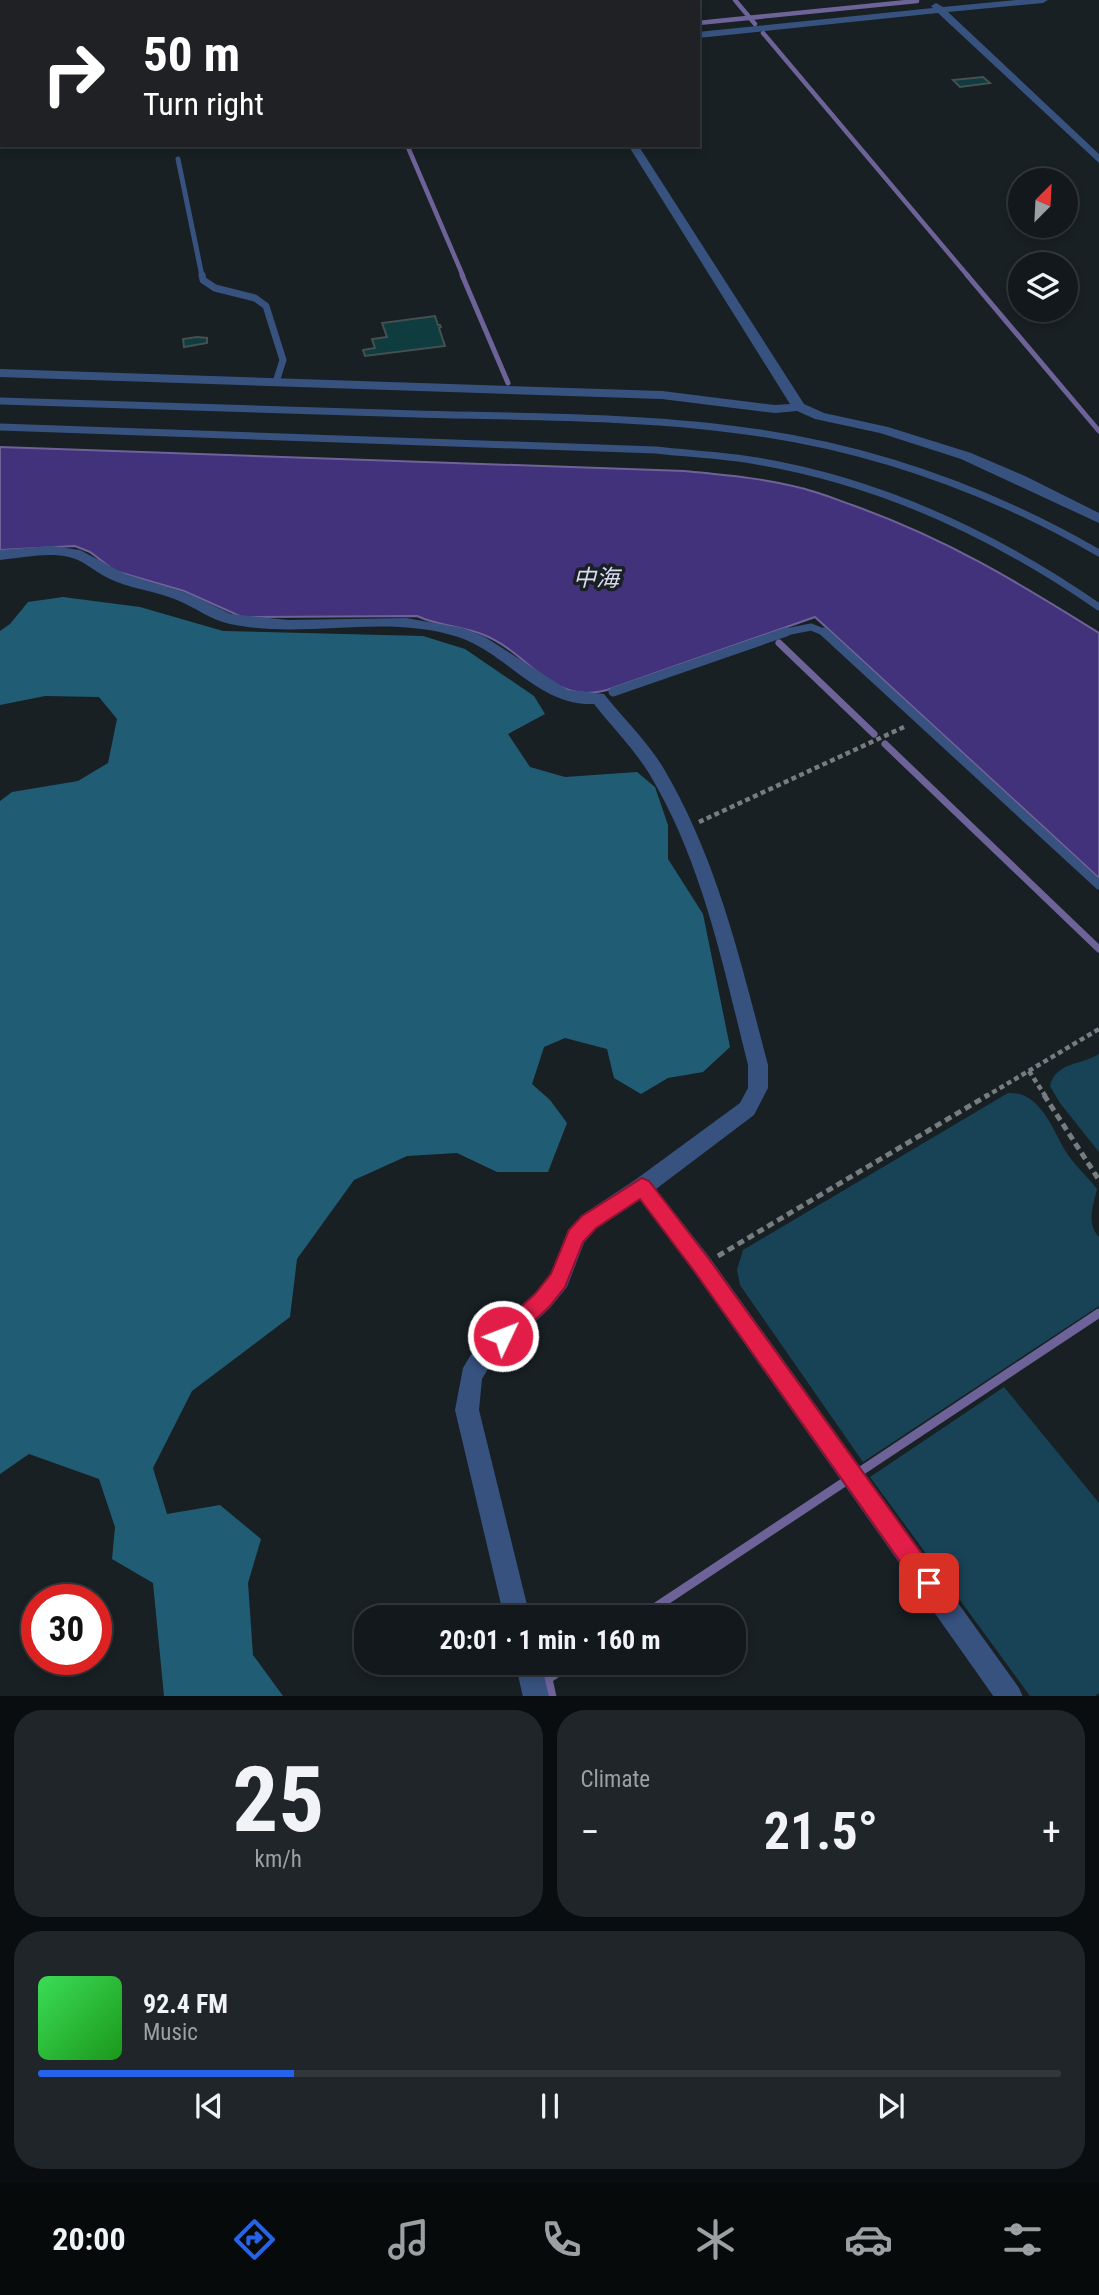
<!DOCTYPE html>
<meta charset="utf-8">
<style>
body{margin:0;font-family:"Roboto Condensed","Noto Sans JP",sans-serif;background:#1f2528;color:#f1f3f6;height:100vh;display:flex;flex-direction:column;font-size:26px;white-space:nowrap}
*{box-sizing:border-box;margin:0}
p{font-size:23px;color:#9ca0a3}
.icon{flex:none;width:38px;height:38px;fill:none;stroke:currentColor;stroke-width:2;stroke-linecap:round;stroke-linejoin:round}
.map{position:relative;height:1696px;overflow:hidden}
.side{display:flex;flex-direction:column;gap:14px;padding:14px;background:#0a0d0f;flex:1}
.side>*{flex:none}
.banner{position:absolute;left:0px;top:0px;width:700px;height:147px;box-shadow:0 4px 10px #0003,0 0 0 2px #31373a;background:#202124;color:#fff;overflow:hidden}
.needle{width:46px;rotate:24deg}
.fabs{position:absolute;left:1008px;top:168px;display:grid;gap:14px}
.fabs a{display:grid;place-items:center;width:70px;height:70px;border-radius:50%;background:#12181b;box-shadow:0 4px 10px #0003,0 0 0 2px #31373a;font-size:35px}
.speed{position:absolute;left:21px;top:1584px;display:flex;gap:14px;font-size:35px;font-weight:700;text-align:center}
.speed>*{display:grid;place-content:center;width:91px;height:91px;border-radius:50%;background:#12181b;box-shadow:0 4px 10px #0003,0 0 0 2px #31373a;line-height:1}
.speed .limit{border:10px solid #d22;background:#fff;color:#111}
.pin{position:absolute;display:grid;place-items:center;width:60px;height:60px;color:#fff;margin:-30px;border-radius:14px;box-shadow:0 4px 10px #0006}
.me{position:absolute;width:77px;margin:-38px;rotate:47deg;stroke-linejoin:round;filter:drop-shadow(0 0 5px #0008)}
.turn{display:flex;align-items:center;gap:24px;height:147px;padding:0 28px;font-size:32px}
.turn .icon{width:91px;height:91px;stroke-width:2.5}
.turn b{display:block;font-size:49px;line-height:60px}
.big{font-size:52px;font-weight:700;line-height:1.1}
.side .tile{flex:1;display:flex;flex-direction:column;justify-content:center;gap:10px;min-width:0;padding:0 24px;border-radius:28px;background:#1f2528}
.side .dial{align-items:center;gap:0}
.dial b{font-size:91px;line-height:1}
.song{display:flex;align-items:center;gap:21px}
.cover{width:84px;height:84px;border-radius:10px;background:linear-gradient(135deg,hsl(130 70% 55%),hsl(120 70% 35%))}
.played{height:7px;border-radius:4px;background:linear-gradient(90deg,#2563eb 25%,#31373a 25%)}
.keys{display:flex;justify-content:space-around;direction:ltr}
.heat{display:flex;justify-content:space-between;align-items:center;font-size:38px;direction:ltr}
.side .tiles{flex:1;display:grid;gap:14px;grid-template-columns:1fr 1fr}
.tile:last-child{grid-column:span 2}
.trip{position:absolute;left:354px;top:1605px;width:392px;height:70px;border-radius:28px;background:#12181b;box-shadow:0 4px 10px #0003,0 0 0 2px #31373a;font-weight:700;line-height:70px;text-align:center}
.dock{display:flex;height:112px;justify-content:space-around;align-items:center;background:#070a0b;color:#9ca0a3}
.dock .icon{width:49px;height:49px}
.dock .on{color:#2563eb}
.dock b{font-size:32px;color:#f1f3f6}
.map>svg:first-child{display:block}
.green{fill:#184356}
.forest{fill:#215c75}
.water{fill:#42317b;stroke:#6d6398;stroke-width:2}
.lines{fill:none;stroke-linecap:round;stroke-linejoin:round}
.stream-far3{stroke:#6d6398;stroke-width:4.5}
.stream-far2{stroke:#6d6398;stroke-width:5}
.stream-far1{stroke:#6d6398;stroke-width:7}
.stream{stroke:#6d6398;stroke-width:9}
.building{fill:#0f3d3f;stroke:#455050;stroke-width:2}
.path-far2{stroke:#767d81;stroke-width:2.5;stroke-dasharray:3.5 2;stroke-linecap:butt}
.path-far1{stroke:#767d81;stroke-width:4.5;stroke-dasharray:5 3.5;stroke-linecap:butt}
.path{stroke:#767d81;stroke-width:5;stroke-dasharray:7 4.5;stroke-linecap:butt}
.service-far2{stroke:#37527f;stroke-width:5}
.service-far1{stroke:#37527f;stroke-width:7}
.service{stroke:#37527f;stroke-width:9}
.minor{fill:#37527f;fill-rule:evenodd}
.route{fill:#e11d48;stroke:#92132f;stroke-width:2}
.labels{text-anchor:middle;stroke-width:7;stroke-linejoin:round;paint-order:stroke}
.water-label{font-size:23px;font-style:italic;fill:#dbd9ef;stroke:#182024}
</style>
<div class="map">
<svg width="1099" height="1697" viewBox="0 0 1099 1697">
<rect width="100%" height="100%" fill="#182024"/>
<!-- green -->
<g class="green">
<path d="M1099 1054V1152L1060 1103 1050 1086C1055 1062 1082 1065 1099 1054Z"/>
<path d="M1008 1093C1038 1091 1051 1125 1063 1147 1071 1162 1087 1176 1097 1189 1093 1206 1086 1223 1099 1237V1306L863 1462 740 1285 737 1270 743 1250Z"/>
<path d="M1004 1387 1099 1503V1693L1095 1696H1030L870 1477Z"/>
</g>
<!-- forest -->
<path class="forest" d="M63 597 140 607 223 631 423 636 465 649 534 696 545 714 508 734 530 767 565 777 637 772 655 787 668 825V859L703 914 730 1047 703 1072 668 1078 641 1094 614 1078 607 1049 565 1038 544 1047 532 1084 550 1100 567 1123 548 1172H497L457 1153 407 1156 354 1180 297 1259 290 1317 192 1391 153 1468 167 1514 220 1505 261 1539 248 1583 253 1655 283 1696H164L153 1583 112 1559 115 1527 99 1479 29 1454 0 1474V801L12 792 78 781 108 763 117 719 99 697 45 696 0 705V631L10 624 28 602Z"/>
<!-- water -->
<path class="water" d="M0 447 684 471C724 475 763 478 801 488 818 492 835 499 852 505 945 538 1016 581 1099 633V878L815 617 607 690C552 706 529 653 484 635 462 626 438 626 417 616L242 617 184 591 115 571 90 552 75 546 0 550Z"/>
<g class="lines">
<!-- stream-far3 -->
<g class="stream-far3">
<path d="M735 0 755 24"/>
<path d="M698 23 917 1"/>
<path d="M763 33 968 276"/>
<path d="M407 145 463 276"/>
</g>
<!-- stream-far2 -->
<g class="stream-far2">
<path d="M462 275 508 383"/>
<path d="M967 275 1099 431"/>
</g>
<!-- stream-far1 -->
<g class="stream-far1">
<path d="M779 643 874 734"/>
<path d="M885 744 1099 949"/>
</g>
<!-- stream -->
<g class="stream">
<path d="M641 1617 1099 1313"/>
<path d="M552 1697 548 1679 573 1662"/>
</g>
</g>
<!-- building -->
<g class="building">
<path d="M983 77 990 83 960 87 953 80Z"/>
<path d="M435 316 438 325H440L441 327 439 328 445 346 365 356 363 350 375 348 372 339 387 337 382 323Z"/>
<path d="M197 337 207 338V343L184 347 183 339Z"/>
</g>
<g class="lines">
<!-- path-far2 -->
<path class="path-far2" d="M584 2 603 0"/>
<!-- path-far1 -->
<g class="path-far1">
<path d="M699 822 904 727"/>
<path d="M1029 1071 1046 1097"/>
<path d="M985 1097 1099 1029"/>
</g>
<!-- path -->
<g class="path">
<path d="M1044 1095 1099 1180"/>
<path d="M718 1256 988 1095"/>
</g>
<!-- service-far2 -->
<path class="service-far2" d="M178 159 202 276"/>
<!-- service-far1 -->
<g class="service-far1">
<path d="M202 275 203 280 215 288 255 298 266 306 283 360 276 382"/>
<path d="M0 401C139 405 278 410 417 414 524 417 632 416 738 430 866 446 988 489 1099 553"/>
<path d="M0 427 656 450C690 454 724 455 757 461 882 482 995 535 1099 607"/>
<path d="M781 633 811 627 826 633"/>
</g>
<!-- service -->
<g class="service">
<path d="M824 632 1099 885"/>
<path d="M613 692 786 632"/>
</g>
<!-- minor -->
<g class="minor">
<path d="M411 0H421V2H412Z"/>
<path d="M536 0H546V2H537Z"/>
<path d="M1016 0H1048L1043 3 948 12 1099 154V163L938 13 698 38V32L933 8 931 6 936 3 943 7Z"/>
<path d="M628 145H638L804 404 824 413 888 427 971 453 1025 476 1099 513V523L961 459 880 433 815 419 797 411 775 413 662 399 0 377V369L662 391 775 405 790 404Z"/>
<path d="M52 546 80 550 125 574 187 593 231 614 288 620 406 618 463 628 485 637 568 690 604 694C623 718 648 742 664 769 718 861 741 963 768 1065V1088L754 1115 656 1189 710 1258 1019 1688 1023 1697H994L694 1272 640 1200 596 1229 584 1243 567 1287 550 1308 492 1362 482 1379 479 1410 530 1617H504L455 1410 463 1368 476 1346 534 1294 551 1273 568 1230 582 1215 635 1180 740 1103 748 1088V1065C723 966 703 864 650 775 635 750 612 727 594 704 538 706 507 653 458 637 384 613 305 640 230 624 210 620 195 607 177 600 154 590 128 589 106 577 94 571 83 560 69 557 47 552 22 558 0 560V550Z"/>
<path d="M515 1662H541L549 1697H523Z"/>
</g>
</g>
<!-- route -->
<path class="route" d="M642 1178 649 1181 709 1259 937 1575 940 1583 937 1591 929 1594 921 1591 695 1272 640 1199 596 1228 583 1242 565 1287 549 1307 510 1343 503 1346 496 1343 493 1336 496 1330 535 1294 551 1274 569 1230 582 1216Z"/>
<g class="labels">
<!-- water labels -->
<g class="water-label">
<text x="596" y="586">中海</text>
</g>
</g>
</svg>
<div class="fabs">
<a><svg class="needle" viewBox="-14 -14 28 28"><path d="M0-13l5 13h-10z" fill="#e53935"/><path d="M0 13l5-13h-10z" fill="#9ca0a3"/></svg></a>
<a><svg class="icon" aria-label="layers" viewBox="0 0 24 24"><path d="M12 4l9 5-9 5-9-5zM3 14l9 5 9-5"/></svg></a>
</div>
<div class="speed"><div class="limit">30</div></div>
<div class="pin" style="left:929px;top:1583px;background:#d93025"><svg class="icon" aria-label="arrive" viewBox="0 0 24 24"><path d="M6 21V4h12l-3 4 3 4H6"/></svg></div>
<svg class="me" style="left:503px;top:1336px" viewBox="-20 -20 40 40"><circle r="17" fill="#e11d48" stroke="#fff" stroke-width="3"/><path d="M0-11L8 9 0 5-8 9z" fill="#fff"/></svg>
<div class="trip">20:01 · 1 min · 160 m</div>
<div class="banner">
<div class="turn"><svg class="icon" aria-label="right" viewBox="0 0 24 24"><path d="M7 20v-9h11M14 6l5 5-5 5"/></svg><div><b>50 m</b>Turn right</div></div>
</div>
</div>
<section class="side">
<div class="tiles">
<div class="tile dial"><b>25</b><p>km/h</p></div>
<div class="tile"><p>Climate</p>
<div class="heat"><a>−</a><b class="big">21.5°</b><a>+</a></div>
</div>
<div class="tile">
<div class="song"><i class="cover"></i><div><b>92.4 FM</b><p>Music</p></div></div>
<div class="played"></div>
<div class="keys"><svg class="icon" aria-label="previous" viewBox="0 0 24 24"><path d="M18 5L8 12l10 7zM5 5v14"/></svg><svg class="icon" aria-label="pause" viewBox="0 0 24 24"><path d="M8 5v14M16 5v14"/></svg><svg class="icon" aria-label="next" viewBox="0 0 24 24"><path d="M6 5l10 7-10 7zM19 5v14"/></svg></div>
</div>
</div>
</section>
<nav class="dock">
<b>20:00</b>
<svg class="icon on" aria-label="directions" viewBox="0 0 24 24"><path d="M12 3l9 9-9 9-9-9zM9 14v-3h6M13 9l2 2-2 2"/></svg>
<svg class="icon" aria-label="music" viewBox="0 0 24 24"><path d="M9 18V5l10-2v13"/><circle cx="6" cy="18" r="3"/><circle cx="16" cy="16" r="3"/></svg>
<svg class="icon" aria-label="phone" viewBox="0 0 24 24"><path d="M5 4h4l2 5-3 2q2 4 5 5l2-3 5 2v4C11 20 4 13 5 4z"/></svg>
<svg class="icon" aria-label="climate" viewBox="0 0 24 24"><path d="M12 3v18M4 7l16 10M4 17L20 7"/></svg>
<svg class="icon" aria-label="car" viewBox="0 0 24 24"><path d="M5 17H2v-5l4-1 3-4h7l3 4 3 1v5h-3M9 17h6M6 11h13"/><circle cx="7" cy="17" r="2"/><circle cx="17" cy="17" r="2"/></svg>
<svg class="icon" aria-label="filters" viewBox="0 0 24 24"><path d="M4 7h16M4 17h16"/><circle cx="9" cy="7" r="2"/><circle cx="15" cy="17" r="2"/></svg>
</nav>
